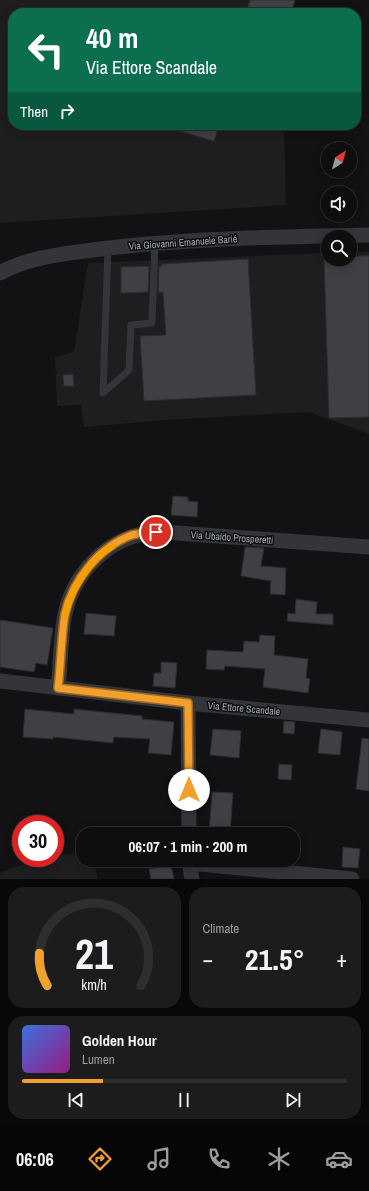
<!DOCTYPE html>
<meta charset="utf-8">
<style>
body{margin:0;font-family:"Archivo Narrow",sans-serif;background:#1c1c1d;color:#f1f3f6;height:100vh;display:flex;flex-direction:column;font-size:15px;white-space:nowrap}
*{box-sizing:border-box;margin:0}
p{font-size:13px;color:#9b9c9e}
.icon{flex:none;width:22px;height:22px;fill:none;stroke:currentColor;stroke-width:2;stroke-linecap:round;stroke-linejoin:round}
.map{position:relative;height:879px;overflow:hidden}
.side{display:flex;flex-direction:column;gap:8px;padding:8px;background:#080808;flex:1}
.side>*{flex:none}
.banner{position:absolute;left:8px;top:8px;width:353px;height:122px;border-radius:16px;box-shadow:0 2px 10px #0003,0 0 0 1px #2e2e2f;background:#0b6e4f;color:#fff;overflow:hidden}
.needle{width:26px;rotate:36deg}
.controls{position:absolute;left:321px;top:142px;display:grid;gap:8px}
.controls a{display:grid;place-items:center;width:36px;height:36px;border-radius:50%;background:#0e0e0f;box-shadow:0 2px 10px #0003,0 0 0 1px #2e2e2f;font-size:20px}
.speed{position:absolute;left:12px;top:815px;display:flex;gap:8px;font-size:20px;font-weight:700;text-align:center}
.speed>*{display:grid;place-content:center;width:52px;height:52px;border-radius:50%;background:#0e0e0f;box-shadow:0 2px 10px #0003,0 0 0 1px #2e2e2f;line-height:1}
.speed .limit{border:6px solid #d22;background:#fff;color:#111}
.pin{position:absolute;display:grid;place-items:center;width:34px;height:34px;color:#fff;margin:-17px;border:2px solid #fff;border-radius:50%;box-shadow:0 1px 4px #0007}
.me{position:absolute;width:44px;margin:-22px;rotate:0deg;stroke-linejoin:round;filter:drop-shadow(0 0 3px #0008)}
.turn{display:flex;align-items:center;gap:14px;height:84px;padding:0 12px;font-size:18px}
.turn .icon{width:52px;height:52px;stroke-width:2.5}
.turn b{display:block;font-size:28px;line-height:34px}
.then{display:flex;align-items:center;height:38px;padding:0 12px;background:#0003;gap:8px;font-size:15px}
.big{font-size:30px;font-weight:700;line-height:1.1}
.side .widget{flex:1;display:flex;flex-direction:column;justify-content:center;gap:6px;min-width:0;padding:0 14px;border-radius:16px;background:#1c1c1d}
.side .dial{align-items:center;gap:0}
.dial svg{height:104px;overflow:visible;fill:none;stroke:#2e2e2f;stroke-width:7;stroke-linecap:round;text-anchor:middle}
.dial text{fill:#f1f3f6;stroke:none}
.song{display:flex;align-items:center;gap:12px}
.cover{width:48px;height:48px;border-radius:6px;background:linear-gradient(135deg,hsl(220 70% 55%),hsl(310 70% 35%))}
.played{height:4px;border-radius:2px;background:linear-gradient(90deg,#f19f2d 25%,#2e2e2f 25%)}
.keys{display:flex;justify-content:space-around;direction:ltr}
.heat{display:flex;justify-content:space-between;align-items:center;font-size:22px;direction:ltr}
.side .tiles{flex:1;display:grid;gap:8px;grid-template-columns:1fr 1fr}
.widget:last-child{grid-column:span 2}
.trip{position:absolute;left:76px;top:827px;width:224px;height:40px;border-radius:16px;background:#0e0e0f;box-shadow:0 2px 10px #0003,0 0 0 1px #2e2e2f;font-weight:700;line-height:40px;text-align:center}
.dock{display:flex;height:64px;justify-content:space-around;align-items:center;background:#060606;color:#9b9c9e}
.dock .icon{width:28px;height:28px}
.dock .selected{color:#f19f2d}
.dock b{font-size:18px;color:#f1f3f6}
.map>svg:first-child{display:block}
.built{fill:#1e1e21}
.building{fill:#3e4044;stroke:#2c2c30}
.lines{fill:none;stroke-linecap:round;stroke-linejoin:round}
.service{stroke:#333539;stroke-width:7}
.minor{stroke:#333539;stroke-width:15}
.route-casing{stroke:#9d671d;stroke-width:10}
.route{stroke:#f19f2d;stroke-width:7}
.slow{stroke:#f59e0b;stroke-width:7}
.labels{text-anchor:middle;stroke-width:3;stroke-linejoin:round;paint-order:stroke}
.street-label{font-size:10px;fill:#a4aab4;stroke:#0d0d0f}
</style>
<div class="map">
<svg width="369" height="879" viewBox="0 0 369 879">
<rect width="100%" height="100%" fill="#121214"/>
<!-- built -->
<g class="built">
<path d="M0 0H295L291 13H13V125H284L286 205 0 223Z"/>
<path d="M350 252H369V434L309 412 165 420 84 427 81 405 57 406 55 357 74 352 88 263 328 253V259H350Z"/>
<path d="M83 852V860H93L98 879H0V873L38 859 55 858V856Z"/>
</g>
<!-- building -->
<g class="building">
<path d="M250 0H295L291 13H246Z"/>
<path d="M169 125H219L214 141 169 128Z"/>
<path d="M350 256H369V417L329 418 324 259H350Z"/>
<path d="M248 259 256 395 144 401 140 336 166 335 163 292H158L159 266H162V264Z"/>
<path d="M149 266 148 292 121 293V267Z"/>
<path d="M73 374 74 386H64L63 375Z"/>
<path d="M173 496 188 497V501L198 502 197 517 171 515Z"/>
<path d="M245 547 264 548 261 566 286 568 285 595 270 594 271 581 241 576Z"/>
<path d="M296 599 317 602 316 614H333V625L287 621 288 613 295 614Z"/>
<path d="M86 613 116 616 114 636 84 634Z"/>
<path d="M0 620 53 628 47 665 36 663 34 672 0 667Z"/>
<path d="M260 635 275 636 274 655 308 659 306 678 310 679 308 693 263 687 265 669 225 666 224 670 206 669 207 650 243 652 244 641 259 642Z"/>
<path d="M161 662 177 663 175 688 153 686 154 673H161Z"/>
<path d="M25 709 74 714V709L142 716V719L174 722 171 755 148 753 150 739 114 737 113 743 53 737V739L23 737Z"/>
<path d="M284 721 295 722 294 734 283 733Z"/>
<path d="M213 729 241 731 239 758 210 755Z"/>
<path d="M321 729 342 732 340 755 318 753Z"/>
<path d="M362 738 369 739V791L356 789Z"/>
<path d="M279 764 292 765 291 780 278 779Z"/>
<path d="M212 792 233 793 230 834H209Z"/>
<path d="M343 847 360 849 358 868 342 867Z"/>
<path d="M171 865 174 879H151L149 869Z"/>
</g>
<g class="lines">
<!-- service -->
<path class="service" d="M108 248 103 393 129 370 131 325 152 323 155 243"/>
<!-- minor -->
<g class="minor">
<path d="M0 273C30 256 66 254 100 249 189 238 279 237 369 235"/>
<path d="M0 681 188 703 369 720"/>
<path d="M58 688C61 664 60 638 65 614 75 568 115 531 163 532L369 547"/>
<path d="M188 703 189 834"/>
<path d="M189 860 192 879"/>
<path d="M189 863 352 879"/>
</g>
</g>
<g class="lines">
<!-- route casing -->
<g class="route-casing">
<path id="route" d="M156 532C148 532 140 533 132 535 99 547 72 581 65 614 61 638 61 664 58 688L188 703 189 790"/>
</g>
<!-- route -->
<use href="#route" class="route"/>
<!-- slow -->
<path class="slow" d="M65 615C72 588 88 561 112 546"/>
</g>
<g class="labels">
<!-- street labels -->
<g class="street-label">
<text transform="translate(183 242) rotate(-4)" y="4">Via Giovanni Emanuele Barié</text>
<text transform="translate(232 537) rotate(4)" y="4">Via Ubaldo Prosperetti</text>
<text transform="translate(244 708) rotate(5)" y="4">Via Ettore Scandale</text>
</g>
</g>
</svg>
<div class="controls">
<a><svg class="needle" viewBox="-14 -14 28 28"><path d="M0-13l5 13h-10z" fill="#e53935"/><path d="M0 13l5-13h-10z" fill="#9b9c9e"/></svg></a>
<a><svg class="icon" aria-label="sound" viewBox="0 0 24 24"><path d="M4 9h4l5-4v14l-5-4H4zM17 9q2 3 0 6"/></svg></a>
<a><svg class="icon" aria-label="search" viewBox="0 0 24 24"><circle cx="10" cy="10" r="6"/><path d="M15 15l6 6"/></svg></a>
</div>
<div class="speed"><div class="limit">30</div></div>
<div class="pin" style="left:156px;top:532px;background:#d93025"><svg class="icon" aria-label="arrive" viewBox="0 0 24 24"><path d="M6 21V4h12l-3 4 3 4H6"/></svg></div>
<svg class="me" style="left:189px;top:790px" viewBox="-20 -20 40 40"><circle r="19" fill="#fff"/><path d="M0-13L10 11 0 6-10 11z" fill="#f19f2d"/></svg>
<div class="trip">06:07 · 1 min · 200 m</div>
<div class="banner">
<div class="turn"><svg class="icon" aria-label="left" viewBox="0 0 24 24"><path d="M17 20v-9H6M10 6l-5 5 5 5"/></svg><div><b>40 m</b>Via Ettore Scandale</div></div>
<div class="then">Then<svg class="icon" aria-label="right" viewBox="0 0 24 24"><path d="M7 20v-9h11M14 6l5 5-5 5"/></svg></div>
</div>
</div>
<section class="side">
<div class="tiles">
<div class="widget dial"><svg viewBox="0 0 100 80">
<path d="M14 69A42 42 0 1 1 86 69"/>
<path d="M14 69A42 42 0 0 1 8 44" stroke="#f19f2d"/>
<text x="50" y="56" font-size="32" font-weight="700">21</text>
<text x="50" y="72" font-size="11">km/h</text>
</svg></div>
<div class="widget"><p>Climate</p>
<div class="heat"><a>−</a><b class="big">21.5°</b><a>+</a></div>
</div>
<div class="widget">
<div class="song"><i class="cover"></i><div><b>Golden Hour</b><p>Lumen</p></div></div>
<div class="played"></div>
<div class="keys"><svg class="icon" aria-label="previous" viewBox="0 0 24 24"><path d="M18 5L8 12l10 7zM5 5v14"/></svg><svg class="icon" aria-label="pause" viewBox="0 0 24 24"><path d="M8 5v14M16 5v14"/></svg><svg class="icon" aria-label="next" viewBox="0 0 24 24"><path d="M6 5l10 7-10 7zM19 5v14"/></svg></div>
</div>
</div>
</section>
<nav class="dock">
<b>06:06</b>
<svg class="icon selected" aria-label="directions" viewBox="0 0 24 24"><path d="M12 3l9 9-9 9-9-9zM9 14v-3h6M13 9l2 2-2 2"/></svg>
<svg class="icon" aria-label="music" viewBox="0 0 24 24"><path d="M9 18V5l10-2v13"/><circle cx="6" cy="18" r="3"/><circle cx="16" cy="16" r="3"/></svg>
<svg class="icon" aria-label="phone" viewBox="0 0 24 24"><path d="M5 4h4l2 5-3 2q2 4 5 5l2-3 5 2v4C11 20 4 13 5 4z"/></svg>
<svg class="icon" aria-label="climate" viewBox="0 0 24 24"><path d="M12 3v18M4 7l16 10M4 17L20 7"/></svg>
<svg class="icon" aria-label="car" viewBox="0 0 24 24"><path d="M5 17H2v-5l4-1 3-4h7l3 4 3 1v5h-3M9 17h6M6 11h13"/><circle cx="7" cy="17" r="2"/><circle cx="17" cy="17" r="2"/></svg>
</nav>
